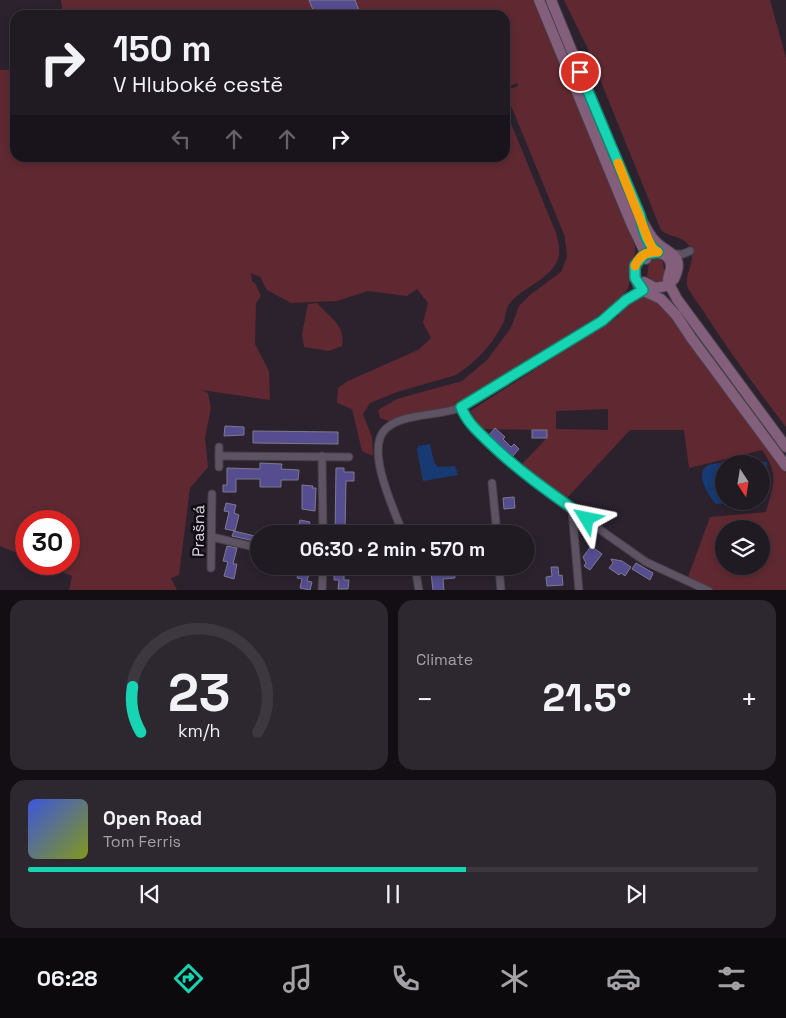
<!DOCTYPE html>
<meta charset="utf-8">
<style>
body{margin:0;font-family:"Space Grotesk",sans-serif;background:#2d272f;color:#f1f3f6;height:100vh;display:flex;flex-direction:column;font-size:19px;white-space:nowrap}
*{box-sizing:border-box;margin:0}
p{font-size:16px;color:#a2a1a5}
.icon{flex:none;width:28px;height:28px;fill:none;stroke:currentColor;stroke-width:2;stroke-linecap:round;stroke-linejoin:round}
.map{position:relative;height:590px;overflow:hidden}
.sheet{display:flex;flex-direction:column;gap:10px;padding:10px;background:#120e13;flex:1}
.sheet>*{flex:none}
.top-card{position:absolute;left:10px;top:10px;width:500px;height:152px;border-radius:15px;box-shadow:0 2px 8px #0003,0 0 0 1px #3d3840;background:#201a22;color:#f1f3f6;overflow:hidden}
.needle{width:32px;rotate:168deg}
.tools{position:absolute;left:715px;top:455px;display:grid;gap:10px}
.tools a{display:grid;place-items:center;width:55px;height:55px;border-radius:50%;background:#201a22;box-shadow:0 2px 8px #0003,0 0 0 1px #3d3840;font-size:25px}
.speed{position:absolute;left:15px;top:510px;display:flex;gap:10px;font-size:25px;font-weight:700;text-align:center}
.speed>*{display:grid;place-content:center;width:65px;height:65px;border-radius:50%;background:#201a22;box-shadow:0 2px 8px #0003,0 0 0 1px #3d3840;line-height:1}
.speed .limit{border:8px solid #d22;background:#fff;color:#111}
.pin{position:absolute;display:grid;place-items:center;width:42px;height:42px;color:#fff;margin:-21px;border:2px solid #fff;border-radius:50%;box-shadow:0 1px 5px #0007}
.me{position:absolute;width:55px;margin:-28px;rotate:305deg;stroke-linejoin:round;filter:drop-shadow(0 0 4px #0008)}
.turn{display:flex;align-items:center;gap:18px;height:105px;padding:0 20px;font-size:22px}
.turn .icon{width:65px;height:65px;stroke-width:2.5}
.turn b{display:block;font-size:35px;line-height:42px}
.lanes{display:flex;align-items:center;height:48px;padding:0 20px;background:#0003;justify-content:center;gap:25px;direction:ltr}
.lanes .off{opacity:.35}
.big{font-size:38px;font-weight:700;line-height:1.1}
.sheet .card{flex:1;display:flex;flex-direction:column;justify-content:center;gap:8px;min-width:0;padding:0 18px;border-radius:15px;background:#2d272f}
.sheet .dial{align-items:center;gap:0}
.dial svg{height:130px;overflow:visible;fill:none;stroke:#3d3840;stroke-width:7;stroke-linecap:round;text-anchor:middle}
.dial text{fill:#f1f3f6;stroke:none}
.song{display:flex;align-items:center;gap:15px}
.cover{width:60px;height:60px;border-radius:8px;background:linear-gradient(135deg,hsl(230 70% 55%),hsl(70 70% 35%))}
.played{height:5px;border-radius:2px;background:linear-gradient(90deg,#17d5b2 60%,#3d3840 60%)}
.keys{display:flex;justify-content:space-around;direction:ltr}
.heat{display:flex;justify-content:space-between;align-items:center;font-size:28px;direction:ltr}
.sheet .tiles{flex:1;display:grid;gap:10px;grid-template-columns:1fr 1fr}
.card:last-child{grid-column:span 2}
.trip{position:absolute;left:250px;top:525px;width:285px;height:50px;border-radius:25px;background:#201a22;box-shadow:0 2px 8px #0003,0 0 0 1px #3d3840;font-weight:700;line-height:50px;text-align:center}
.dock{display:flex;height:80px;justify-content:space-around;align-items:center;background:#0d0a0e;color:#a2a1a5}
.dock .icon{width:35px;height:35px}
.dock .active{color:#17d5b2}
.dock b{font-size:22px;color:#f1f3f6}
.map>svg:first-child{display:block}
.green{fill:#602931;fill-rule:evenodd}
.water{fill:#173a73}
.building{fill:#564d90;stroke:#7c7b8c}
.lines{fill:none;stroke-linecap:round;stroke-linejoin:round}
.street-casing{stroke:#473f4a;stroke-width:9}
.secondary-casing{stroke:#473f4a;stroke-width:12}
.street{stroke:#5d5362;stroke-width:7}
.secondary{stroke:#845f7c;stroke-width:10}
.route-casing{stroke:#0f8a74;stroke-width:12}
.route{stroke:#17d5b2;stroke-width:9}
.slow{stroke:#f59e0b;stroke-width:9}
.labels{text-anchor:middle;stroke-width:5;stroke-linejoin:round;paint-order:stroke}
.street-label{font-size:16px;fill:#dad4dd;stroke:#110d13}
</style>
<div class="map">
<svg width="786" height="591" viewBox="0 0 786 591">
<rect width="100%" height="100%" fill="#2b222e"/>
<!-- green -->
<g class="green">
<path d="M61 0H533L635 246C636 255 633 259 631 268 629 276 631 283 627 290 614 313 480 396 452 406 431 412 409 413 389 421L380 418 378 410 397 399 462 381 487 360 511 328 519 306 530 295 561 272 567 257 565 237 505 91 518 86 517 83 505 88V15H63Z"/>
<path d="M564 0H770L786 58V427C757 389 728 350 702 309 698 303 693 297 689 290 681 276 698 262 690 247 683 235 670 238 661 230L587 47Z"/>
<path d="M0 70H15V158H505V109L556 233C558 241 561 250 558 259 550 280 524 286 510 303 506 308 506 315 504 321 495 342 475 363 456 375L397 392 370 403 363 414 372 437 373 456 362 451 352 409 337 403 338 388 348 381 418 350 431 338 423 323 428 303 417 289 407 296 368 291 337 301 291 303 267 290 260 277 251 273 252 281 255 283 261 296 256 303 255 344 269 371 270 400 202 390 208 393 211 408 205 438 208 467 190 488 179 575 171 578 177 590H69L72 576 42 564H69V521H26V557L0 546Z"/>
<path d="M650 257 658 258 663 262 665 281 655 282 647 276Z"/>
<path d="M641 294 653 297 666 308 695 352 786 473V590H714L688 577 710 517 766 512C773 485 780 475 762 450L689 468 684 430H630L566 499 521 465 547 438V430L482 429 470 411 620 315H612ZM608 409V430L556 429V411ZM724 529H761V566H724Z"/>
<path d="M317 303C329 317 346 325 342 346L329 351 304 347 302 334 308 304Z"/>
</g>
<!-- water -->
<g class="water">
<path d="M430 444 434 462 438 467 455 466 458 475 423 481 417 450 418 446Z"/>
<path d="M727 462H767L768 488 765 501H761V464H724V501H750L716 504C709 496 694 474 707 466 713 463 721 463 727 462Z"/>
</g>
<!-- building -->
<g class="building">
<path d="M309 0H355L361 15H315Z"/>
<path d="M225 426 244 427V435L224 436Z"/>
<path d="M495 428 505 437 503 439 511 447 514 444 519 449 512 457 489 435Z"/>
<rect x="532" y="430" width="15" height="8"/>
<path d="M253 431 338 432V444L253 443Z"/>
<path d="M260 463 282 464 281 469 299 470 298 480H281V487H260V479H236V492H223V485H227V468L260 469Z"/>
<path d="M336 468H344V472H354V481H346L345 534H335Z"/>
<path d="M302 485 313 486 312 488H316L315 511 302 509Z"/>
<path d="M514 497 515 508 504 509 503 498Z"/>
<path d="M226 503 236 505 234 513 239 515 235 531 225 529 229 512 224 511Z"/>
<path d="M300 520 310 522 307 534H301L302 529 298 528Z"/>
<path d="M234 531 259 537V542L232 536Z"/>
<path d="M227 546 237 548 233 564H237L234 579 224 576 228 562 223 561Z"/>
<path d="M591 546 602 554 590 570 584 566 586 563 583 557Z"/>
<path d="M611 559 622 561 631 567 625 576 621 573 619 575 609 568 613 563Z"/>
<path d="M636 563 653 573 650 580 632 569Z"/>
<path d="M300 566H311L307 581 312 582 310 590 300 588 302 579 297 578Z"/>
<path d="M334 566H344V580H349L348 589H338L339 580H334Z"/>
<path d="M434 566H454L455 578 443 579 444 591H433L431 572H435Z"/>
<path d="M551 567H558L559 576 562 575 563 585 547 586 546 577 552 576Z"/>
</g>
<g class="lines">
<!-- street casing -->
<g class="street-casing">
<g id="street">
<path d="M670 254H683L690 251"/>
<path d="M461 407 465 416 472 427 515 467 555 498 646 562 709 591"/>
<path d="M219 456 349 457"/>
<path d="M322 456 323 534"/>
<path d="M219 467V447"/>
<path d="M492 483 497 534"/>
<path d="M572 509 579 591"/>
<path d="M403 534C395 511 367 455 383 432 398 412 440 417 462 407 480 398 496 385 513 375 542 357 572 340 601 321 617 311 628 296 646 288"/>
<path d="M212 537 259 548"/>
<path d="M415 566 419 591"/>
<path d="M499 566 501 591"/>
<path d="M211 568 212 494"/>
<path d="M322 591 323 566"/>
</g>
</g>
<!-- secondary casing -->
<g class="secondary-casing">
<g id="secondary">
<path d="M539 0 631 223 643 248 646 259"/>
<path d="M551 0 641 221"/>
<path d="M639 215C644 224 649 235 656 242 668 254 686 254 674 279L666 286 655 288 644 282"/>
<path d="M786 447 677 299C674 293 670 287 668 280 668 276 670 273 671 268 672 251 652 250 641 257L634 270 638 285 646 292 661 299 676 315 692 339 786 466"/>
</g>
</g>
<!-- street -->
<use href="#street" class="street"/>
<!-- secondary -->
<use href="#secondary" class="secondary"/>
</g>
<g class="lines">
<!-- route casing -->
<g class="route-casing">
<path id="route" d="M580 72 640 215C643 228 646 245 658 252L645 254 635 265V278L643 290 626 300 602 321 461 407C468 425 482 435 495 448 524 475 555 496 587 519"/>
</g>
<!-- route -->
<use href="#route" class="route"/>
<!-- slow -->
<path class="slow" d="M618 163 648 239 653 249 658 252C647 251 639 256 635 266"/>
</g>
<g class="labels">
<!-- street labels -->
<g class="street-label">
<text transform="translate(198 531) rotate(-89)" y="6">Prašná</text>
</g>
</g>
</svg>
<div class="tools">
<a><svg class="needle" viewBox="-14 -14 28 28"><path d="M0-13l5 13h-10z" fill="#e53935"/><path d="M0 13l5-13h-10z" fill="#a2a1a5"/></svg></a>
<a><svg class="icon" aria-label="layers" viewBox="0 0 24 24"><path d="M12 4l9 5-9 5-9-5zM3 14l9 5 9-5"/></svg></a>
</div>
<div class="speed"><div class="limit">30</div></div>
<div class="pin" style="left:580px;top:72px;background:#d93025"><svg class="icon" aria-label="arrive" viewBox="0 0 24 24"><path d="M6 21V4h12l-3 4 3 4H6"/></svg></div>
<svg class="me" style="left:587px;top:519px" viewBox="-20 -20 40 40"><path d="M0-17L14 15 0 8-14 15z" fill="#17d5b2" stroke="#fff" stroke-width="4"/></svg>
<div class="trip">06:30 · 2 min · 570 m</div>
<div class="top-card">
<div class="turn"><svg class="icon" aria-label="right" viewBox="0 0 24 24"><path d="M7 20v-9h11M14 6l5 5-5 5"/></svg><div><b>150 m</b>V Hluboké cestě</div></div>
<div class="lanes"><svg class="icon off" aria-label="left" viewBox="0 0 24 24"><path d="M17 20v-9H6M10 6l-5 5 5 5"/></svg><svg class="icon off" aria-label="ahead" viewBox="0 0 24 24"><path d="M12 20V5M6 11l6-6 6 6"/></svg><svg class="icon off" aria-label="ahead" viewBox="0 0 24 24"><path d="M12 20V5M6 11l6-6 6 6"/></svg><svg class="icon" aria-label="right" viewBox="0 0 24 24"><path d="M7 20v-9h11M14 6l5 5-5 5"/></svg></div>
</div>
</div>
<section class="sheet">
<div class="tiles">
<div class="card dial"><svg viewBox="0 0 100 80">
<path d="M14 69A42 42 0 1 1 86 69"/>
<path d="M14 69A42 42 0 0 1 9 41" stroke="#17d5b2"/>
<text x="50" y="56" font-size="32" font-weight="700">23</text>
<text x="50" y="72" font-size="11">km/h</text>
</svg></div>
<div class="card"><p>Climate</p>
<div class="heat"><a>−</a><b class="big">21.5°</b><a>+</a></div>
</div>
<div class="card">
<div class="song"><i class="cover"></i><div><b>Open Road</b><p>Tom Ferris</p></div></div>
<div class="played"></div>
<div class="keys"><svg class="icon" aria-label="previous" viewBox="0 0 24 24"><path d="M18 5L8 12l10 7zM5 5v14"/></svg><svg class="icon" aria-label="pause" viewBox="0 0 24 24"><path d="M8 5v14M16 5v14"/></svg><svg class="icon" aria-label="next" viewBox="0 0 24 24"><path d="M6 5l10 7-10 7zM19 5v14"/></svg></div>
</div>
</div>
</section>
<nav class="dock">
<b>06:28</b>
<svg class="icon active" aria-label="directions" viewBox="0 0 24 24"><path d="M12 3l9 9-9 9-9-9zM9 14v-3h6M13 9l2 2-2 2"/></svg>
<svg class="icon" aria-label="music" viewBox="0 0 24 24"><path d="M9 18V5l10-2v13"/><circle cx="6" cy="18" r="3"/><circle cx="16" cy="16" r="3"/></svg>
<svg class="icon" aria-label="phone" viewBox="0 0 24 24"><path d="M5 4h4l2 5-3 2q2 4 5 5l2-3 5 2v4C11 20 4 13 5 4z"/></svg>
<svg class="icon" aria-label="climate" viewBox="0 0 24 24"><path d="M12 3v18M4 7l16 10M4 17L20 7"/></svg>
<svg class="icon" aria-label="car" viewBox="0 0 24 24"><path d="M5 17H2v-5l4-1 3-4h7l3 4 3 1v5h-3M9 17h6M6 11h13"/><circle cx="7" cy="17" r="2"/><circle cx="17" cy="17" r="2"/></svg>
<svg class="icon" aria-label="filters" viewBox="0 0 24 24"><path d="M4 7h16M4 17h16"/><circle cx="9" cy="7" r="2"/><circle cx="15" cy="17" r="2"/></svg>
</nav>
